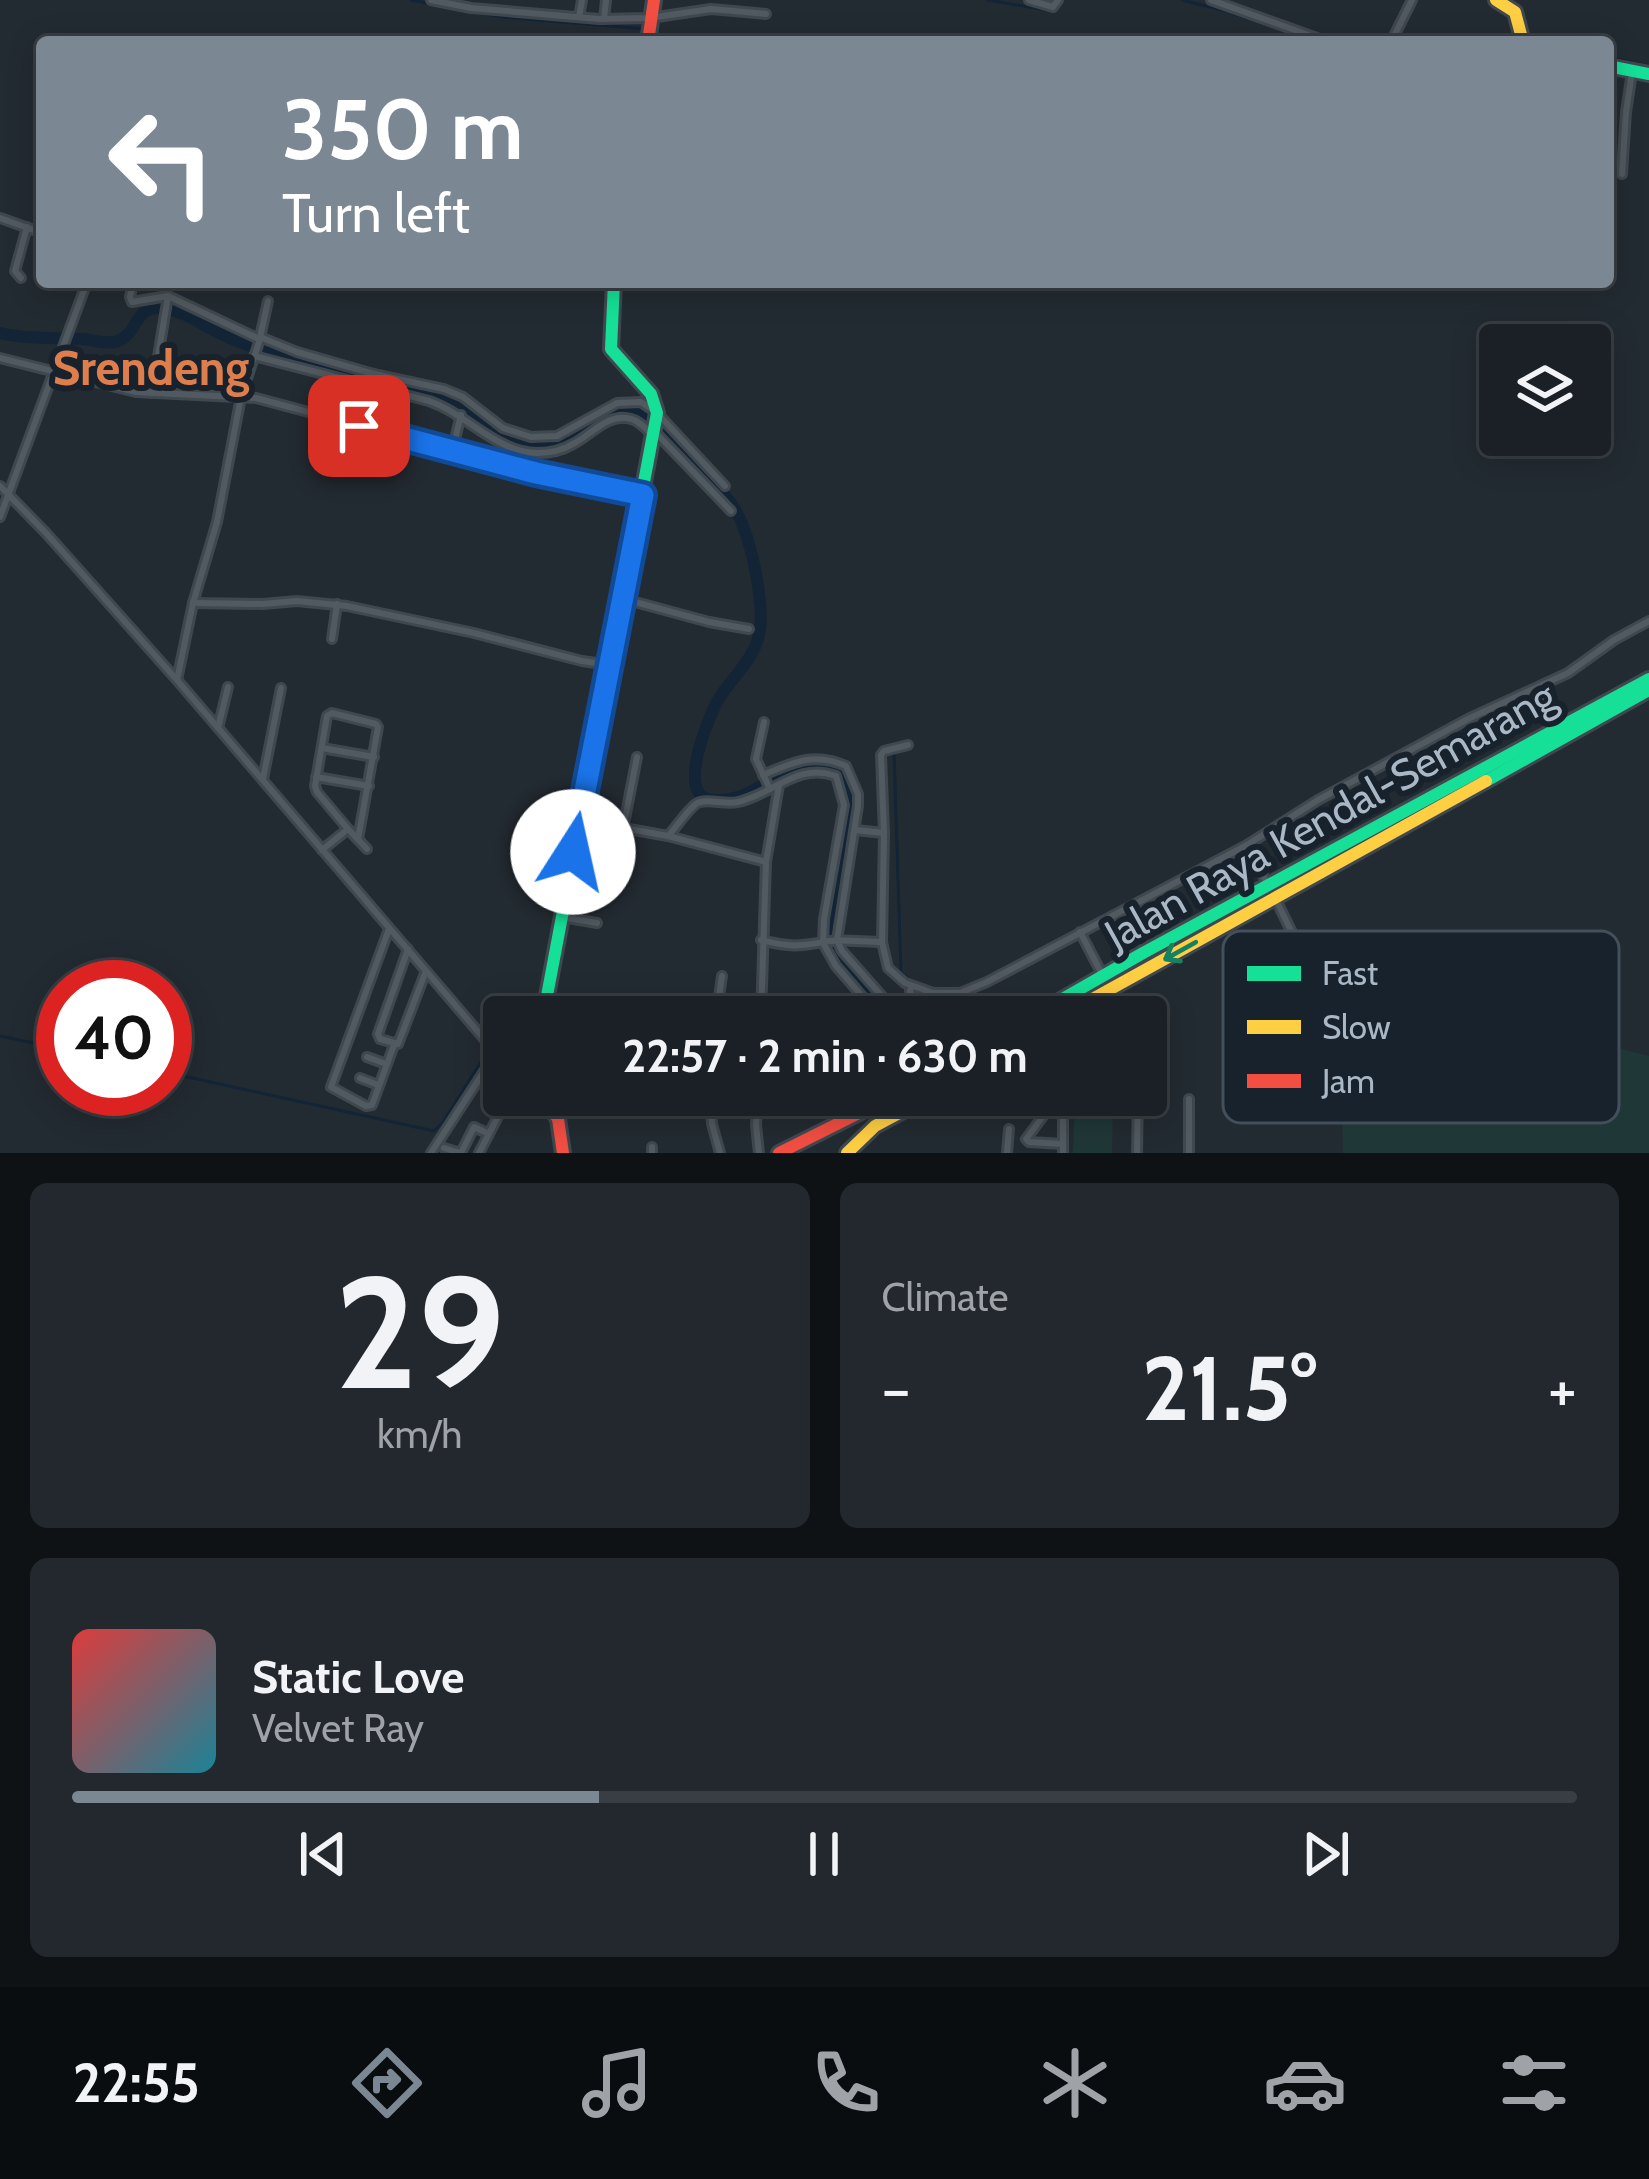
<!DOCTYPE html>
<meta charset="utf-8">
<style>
body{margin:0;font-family:Cabin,sans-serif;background:#23282e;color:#f1f3f6;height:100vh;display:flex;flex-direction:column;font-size:45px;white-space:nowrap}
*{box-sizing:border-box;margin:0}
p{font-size:39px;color:#9fa3a7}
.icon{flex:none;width:66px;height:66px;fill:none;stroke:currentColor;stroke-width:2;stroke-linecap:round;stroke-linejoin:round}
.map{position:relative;height:1153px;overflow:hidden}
.details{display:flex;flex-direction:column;gap:30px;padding:30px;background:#0e1215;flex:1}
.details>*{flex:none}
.guide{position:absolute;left:36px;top:36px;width:1578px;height:252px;border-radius:12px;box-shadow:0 6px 30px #0003,0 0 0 3px #383e43;background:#7b8792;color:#fff;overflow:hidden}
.controls{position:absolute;left:1479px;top:324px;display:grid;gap:24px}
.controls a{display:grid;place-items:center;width:132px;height:132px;border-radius:12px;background:#1a2026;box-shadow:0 6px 30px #0003,0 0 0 3px #383e43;font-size:60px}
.speed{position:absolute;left:36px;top:960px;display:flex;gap:24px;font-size:60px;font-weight:700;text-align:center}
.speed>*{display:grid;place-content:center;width:156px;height:156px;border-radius:50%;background:#1a2026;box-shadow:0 6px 30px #0003,0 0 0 3px #383e43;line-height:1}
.speed .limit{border:18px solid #d22;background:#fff;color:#111}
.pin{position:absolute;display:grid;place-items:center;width:102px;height:102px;color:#fff;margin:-51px;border-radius:24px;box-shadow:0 6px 18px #0006}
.me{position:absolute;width:132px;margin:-66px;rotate:10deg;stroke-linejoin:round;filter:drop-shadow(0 0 9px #0008)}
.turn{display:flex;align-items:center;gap:42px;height:252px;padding:0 48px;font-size:54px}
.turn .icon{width:156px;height:156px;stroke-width:2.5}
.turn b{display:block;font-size:84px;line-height:102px}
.big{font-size:90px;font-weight:700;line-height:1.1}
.details .widget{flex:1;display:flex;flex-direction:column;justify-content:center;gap:18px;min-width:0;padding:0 42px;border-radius:18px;background:#23282e}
.details .dial{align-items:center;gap:0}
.dial b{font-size:156px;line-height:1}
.song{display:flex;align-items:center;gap:36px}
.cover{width:144px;height:144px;border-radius:18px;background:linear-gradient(135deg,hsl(0 70% 55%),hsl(190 70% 35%))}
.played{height:12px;border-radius:6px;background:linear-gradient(90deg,#7b8792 35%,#383e43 35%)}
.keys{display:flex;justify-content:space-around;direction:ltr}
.heat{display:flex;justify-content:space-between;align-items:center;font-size:66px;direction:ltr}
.details .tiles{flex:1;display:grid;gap:30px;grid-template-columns:1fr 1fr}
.widget:last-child{grid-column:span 2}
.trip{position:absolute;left:483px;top:996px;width:684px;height:120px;border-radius:12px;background:#1a2026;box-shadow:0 6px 30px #0003,0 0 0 3px #383e43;font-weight:700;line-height:120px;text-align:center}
.menu{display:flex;height:192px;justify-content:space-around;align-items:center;background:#0a0d0f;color:#9fa3a7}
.menu .icon{width:84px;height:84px}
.menu .selected{color:#7b8792}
.menu b{font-size:54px;color:#f1f3f6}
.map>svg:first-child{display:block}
.green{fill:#203738}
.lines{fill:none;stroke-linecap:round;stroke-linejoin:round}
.stream{stroke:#122436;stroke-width:3}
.river{stroke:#122436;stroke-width:12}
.street-casing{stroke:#40484f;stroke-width:12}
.fast-casing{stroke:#40484f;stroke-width:18}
.slow-casing{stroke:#40484f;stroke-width:18}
.jam-casing{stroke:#40484f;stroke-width:18}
.street{stroke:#525a61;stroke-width:6}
.fast{stroke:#16e098;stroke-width:12}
.slow{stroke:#ffcf43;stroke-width:12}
.jam{stroke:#f24e42;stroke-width:12}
.oneway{stroke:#168162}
.route-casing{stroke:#114b97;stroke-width:30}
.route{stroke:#1a73e8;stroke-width:21}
.labels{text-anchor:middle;stroke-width:12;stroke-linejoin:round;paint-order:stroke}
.street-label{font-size:42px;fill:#aab8c6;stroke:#17222d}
.quarter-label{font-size:48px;font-weight:bold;fill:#de7e4d;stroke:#17222d}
.key{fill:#17222d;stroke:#434f5b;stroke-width:3}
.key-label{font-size:33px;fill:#aab8c6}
</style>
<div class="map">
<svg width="1649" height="1153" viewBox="0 0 1649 1153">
<rect width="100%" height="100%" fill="#232b32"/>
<!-- green -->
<g class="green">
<path d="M1597 1043 1649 1056V1153H1343L1341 1073Z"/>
<path d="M1075 1095H1113L1112 1153H1073Z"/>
</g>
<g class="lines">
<!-- stream -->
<g class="stream">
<path d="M411 0 502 17 646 29"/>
<path d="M988 0 1052 11 1057 9 1060 2"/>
<path d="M1182 0 1226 11 1319 42"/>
<path d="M1508 0 1514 4 1519 13"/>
<path d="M1523 34 1527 38 1543 42"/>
<path d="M1608 57 1649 66"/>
<path d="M894 752 901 973 912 982"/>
<path d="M0 1036 63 1049"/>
<path d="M165 1072 434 1131 443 1122 488 1051"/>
</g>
<!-- river -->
<path class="river" d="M0 333C27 339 54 338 82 339 94 340 107 345 118 341 142 331 132 302 167 309 185 312 200 323 217 332 238 343 262 350 285 357 320 368 356 377 392 386 406 390 422 388 437 394 468 405 490 437 523 444 582 455 598 392 651 418 672 437 724 489 737 513 751 539 767 610 758 639 751 662 730 680 718 700 708 718 678 791 708 799 747 808 776 767 812 765 821 765 831 768 839 769 863 804 843 859 836 897 833 912 828 929 832 944 838 967 875 999 891 1017"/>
<!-- street casing -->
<g class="street-casing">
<g id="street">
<path d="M431 0 471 8 599 19 650 18 711 9 766 14"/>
<path d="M1029 0 1053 7 1058 0"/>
<path d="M1211 0 1328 42"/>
<path d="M579 17 582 0"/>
<path d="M604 19 606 0"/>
<path d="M1391 42 1412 0"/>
<path d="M1622 174 1626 112 1632 72"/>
<path d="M0 218 42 233"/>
<path d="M21 278 15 271 27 227"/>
<path d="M133 282 130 297 132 302 168 296 259 339"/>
<path d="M260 337 297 352 370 373 444 389 463 397 503 428 531 437 557 436 617 403 641 402 657 413 725 486"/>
<path d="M254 356 429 401C467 414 496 452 537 453 549 453 563 450 573 444 591 435 609 412 631 419 640 421 647 430 653 436"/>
<path d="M0 358 136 392 256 398 536 473 643 495"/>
<path d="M152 393 168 296"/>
<path d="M359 426 370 373"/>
<path d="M655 432 731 511"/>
<path d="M452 451 461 415"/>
<path d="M0 486 46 533 177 680 504 1062"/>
<path d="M0 517 87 282"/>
<path d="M624 599 709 622 749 629"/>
<path d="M193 603 263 604 297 601 347 606 474 633 582 661 610 665"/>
<path d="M332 639 337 604"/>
<path d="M177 680 193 603 217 522 241 397 259 342 268 301"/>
<path d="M1536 690 1555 730"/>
<path d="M764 722 756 759 770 789"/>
<path d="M218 728 228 687"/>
<path d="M908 745 884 751 881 755 884 833 882 942 888 968 905 983 933 993H960L987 982 1247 845 1318 800 1468 719 1568 673 1614 640 1649 621"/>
<path d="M322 748 374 757"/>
<path d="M763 775C794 762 814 752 846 766L858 794V806L837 940 842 951 896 1012"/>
<path d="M316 777 369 786"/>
<path d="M263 779 281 688"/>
<path d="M579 820 668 836C676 828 691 804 700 802 711 799 726 805 738 802 774 794 797 762 836 776L844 805 824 919 823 943 836 966 880 1017"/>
<path d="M348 829 367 849"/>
<path d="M623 829 637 757"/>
<path d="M855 830 884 833"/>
<path d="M668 836 766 862"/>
<path d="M1247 845 1268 885"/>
<path d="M322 850 348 829 317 792 315 786 327 716 332 713 376 724 378 727 358 839"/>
<path d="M1274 896 1301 951 1328 974"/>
<path d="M562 917 597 923"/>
<path d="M389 929 331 1087 366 1106 372 1105 394 1045"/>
<path d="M1080 932 1103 976"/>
<path d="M761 940C793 948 800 946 830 941 844 939 866 942 881 942"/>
<path d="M408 949 378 1034 380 1039 398 1044 426 971"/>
<path d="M912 986 910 991 912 1017"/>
<path d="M939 994 943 1017"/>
<path d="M544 1011 578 1017"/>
<path d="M716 1017 722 976"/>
<path d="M761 1017 766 862 779 785"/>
<path d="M367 1057 386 1064"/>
<path d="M360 1078 378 1085"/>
<path d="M710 1095 712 1124 720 1153"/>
<path d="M758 1095 756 1125 759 1153"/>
<path d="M1059 1095 1026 1139 1029 1142 1063 1144"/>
<path d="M1063 1095V1153"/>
<path d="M652 1147V1153"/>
<path d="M444 1148 460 1153"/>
<path d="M431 1153 496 1053"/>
<path d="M461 1153 474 1127 487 1133"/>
<path d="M479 1153 504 1105 502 1100 479 1079"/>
<path d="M1007 1153 1009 1129"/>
<path d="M1137 1153 1138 1095"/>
<path d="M1189 1153V1099"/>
</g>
</g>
<!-- fast casing -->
<g class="fast-casing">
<g id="fast">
<path d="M1608 66 1649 74"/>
<path d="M1486 781 1649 690"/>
<path d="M543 1017 657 413 651 394 611 349 614 282"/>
<path d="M1031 1017 1143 953 1649 679"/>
</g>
</g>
<!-- slow casing -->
<g class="slow-casing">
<g id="slow">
<path d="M1496 0 1515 12 1523 42"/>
<path d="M1060 1017 1486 781"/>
<path d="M847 1153 875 1126 933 1095"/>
</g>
</g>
<!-- jam casing -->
<g class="jam-casing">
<g id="jam">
<path d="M648 42 654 0"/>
<path d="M542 1095 558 1119 563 1153"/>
<path d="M779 1153 895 1095"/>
</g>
</g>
<!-- street -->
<use href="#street" class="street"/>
<!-- fast -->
<use href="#fast" class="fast"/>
<!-- slow -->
<use href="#slow" class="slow"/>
<!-- jam -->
<use href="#jam" class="jam"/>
</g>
<!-- one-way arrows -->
<defs><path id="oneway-shaft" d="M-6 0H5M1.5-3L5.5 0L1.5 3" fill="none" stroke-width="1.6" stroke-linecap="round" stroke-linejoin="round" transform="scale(3)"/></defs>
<use class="oneway" href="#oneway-shaft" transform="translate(1180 951) rotate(151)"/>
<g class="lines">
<!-- route casing -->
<g class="route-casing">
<path id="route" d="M359 426 536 473 643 495 573 852"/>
</g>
<!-- route -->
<use href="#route" class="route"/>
</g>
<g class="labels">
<!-- street labels -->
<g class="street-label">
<text transform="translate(1330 815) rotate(-29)" y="15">Jalan Raya Kendal-Semarang</text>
</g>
<!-- quarter labels -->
<g class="quarter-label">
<text x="151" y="385">Srendeng</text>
</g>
</g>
<!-- legend -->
<rect x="1223" y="931" width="396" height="192" rx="18" class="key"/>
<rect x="1247" y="966" width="54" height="15" fill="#16e098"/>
<rect x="1247" y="1020" width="54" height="14" fill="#ffcf43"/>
<rect x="1247" y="1074" width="54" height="14" fill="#f24e42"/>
<g class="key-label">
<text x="1322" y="985">Fast</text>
<text x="1322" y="1039">Slow</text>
<text x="1322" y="1093">Jam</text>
</g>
</svg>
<div class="controls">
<a><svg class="icon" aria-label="layers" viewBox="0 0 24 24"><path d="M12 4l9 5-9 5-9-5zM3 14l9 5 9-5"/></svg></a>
</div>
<div class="speed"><div class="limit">40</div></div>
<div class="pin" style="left:359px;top:426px;background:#d93025"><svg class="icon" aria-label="arrive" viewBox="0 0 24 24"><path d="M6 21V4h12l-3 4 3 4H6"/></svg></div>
<svg class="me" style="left:573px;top:852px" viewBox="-20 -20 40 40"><circle r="19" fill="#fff"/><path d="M0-13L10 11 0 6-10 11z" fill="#1a73e8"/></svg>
<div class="trip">22:57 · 2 min · 630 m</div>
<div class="guide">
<div class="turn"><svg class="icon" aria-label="left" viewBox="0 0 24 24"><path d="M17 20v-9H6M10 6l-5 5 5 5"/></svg><div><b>350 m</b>Turn left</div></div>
</div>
</div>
<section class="details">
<div class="tiles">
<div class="widget dial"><b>29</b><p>km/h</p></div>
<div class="widget"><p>Climate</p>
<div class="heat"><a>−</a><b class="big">21.5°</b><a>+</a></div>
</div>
<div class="widget">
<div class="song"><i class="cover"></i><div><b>Static Love</b><p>Velvet Ray</p></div></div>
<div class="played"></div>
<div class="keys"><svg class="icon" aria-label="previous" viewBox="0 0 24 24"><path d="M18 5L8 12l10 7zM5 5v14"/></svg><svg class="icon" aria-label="pause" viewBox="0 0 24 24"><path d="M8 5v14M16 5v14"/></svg><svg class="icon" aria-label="next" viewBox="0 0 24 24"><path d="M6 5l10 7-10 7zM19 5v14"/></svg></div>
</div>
</div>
</section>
<nav class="menu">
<b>22:55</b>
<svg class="icon selected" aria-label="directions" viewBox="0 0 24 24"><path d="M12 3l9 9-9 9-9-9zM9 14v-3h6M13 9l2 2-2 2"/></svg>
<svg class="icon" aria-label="music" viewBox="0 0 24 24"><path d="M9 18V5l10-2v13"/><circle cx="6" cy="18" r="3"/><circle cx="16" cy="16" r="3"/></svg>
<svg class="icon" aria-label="phone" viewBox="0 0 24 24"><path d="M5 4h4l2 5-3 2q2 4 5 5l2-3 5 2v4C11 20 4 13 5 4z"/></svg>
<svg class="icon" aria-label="climate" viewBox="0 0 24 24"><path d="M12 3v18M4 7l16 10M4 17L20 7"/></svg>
<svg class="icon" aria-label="car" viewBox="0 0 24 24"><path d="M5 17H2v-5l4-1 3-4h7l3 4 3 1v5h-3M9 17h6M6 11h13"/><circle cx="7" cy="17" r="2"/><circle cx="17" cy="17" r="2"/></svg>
<svg class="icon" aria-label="filters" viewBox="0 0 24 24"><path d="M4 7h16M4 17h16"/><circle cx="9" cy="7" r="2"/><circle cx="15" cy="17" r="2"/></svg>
</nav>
